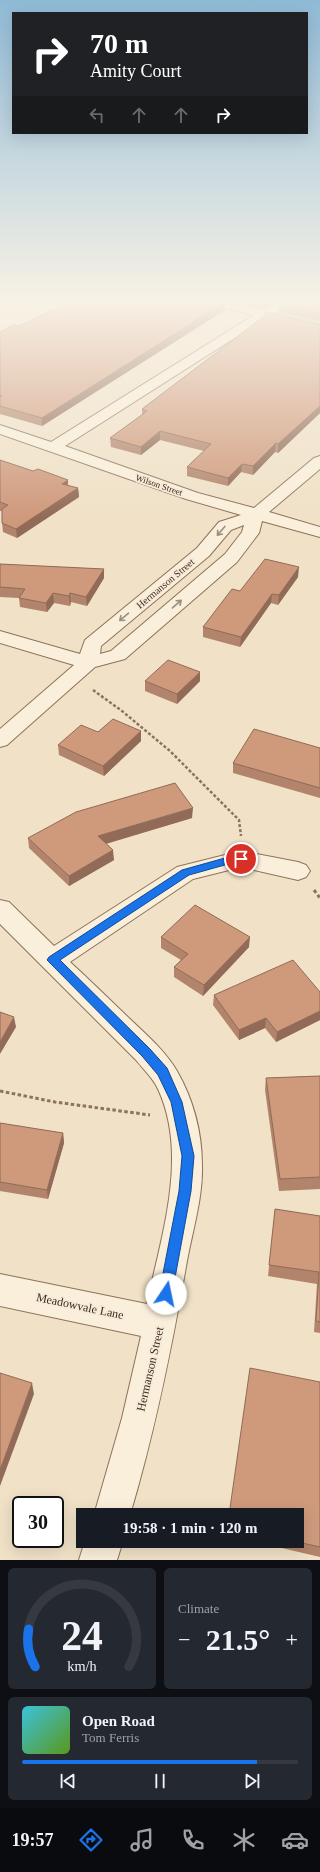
<!DOCTYPE html>
<meta charset="utf-8">
<style>
body{margin:0;font-family:Georgia,serif;background:#242831;color:#f1f3f6;height:100vh;display:flex;flex-direction:column;font-size:15px;white-space:nowrap}
*{box-sizing:border-box;margin:0}
p{font-size:13px;color:#9ea1a6}
.icon{flex:none;width:22px;height:22px;fill:none;stroke:currentColor;stroke-width:2;stroke-linecap:round;stroke-linejoin:round}
.map{position:relative;height:1560px;overflow:hidden}
.sheet{display:flex;flex-direction:column;gap:8px;padding:8px;background:#0d0f14;flex:1}
.sheet>*{flex:none}
.guide{position:absolute;left:12px;top:12px;width:296px;height:122px;border-radius:0px;box-shadow:0 4px 16px #0002;background:#202124;color:#fff;overflow:hidden}
.speed{position:absolute;left:12px;top:1496px;display:flex;gap:8px;font-size:20px;font-weight:700;text-align:center}
.speed>*{display:grid;place-content:center;width:52px;height:52px;border-radius:50%;background:#171b24;box-shadow:0 4px 16px #0002;line-height:1}
.speed .limit{border:2px solid #111;border-radius:6px;background:#fff;color:#111}
.pin{position:absolute;display:grid;place-items:center;width:34px;height:34px;color:#fff;margin:-17px;border:2px solid #fff;border-radius:50%;box-shadow:0 1px 4px #0007}
.me{position:absolute;width:44px;margin:-22px;rotate:11deg;stroke-linejoin:round;filter:drop-shadow(0 0 3px #0008)}
.turn{display:flex;align-items:center;gap:14px;height:84px;padding:0 12px;font-size:18px}
.turn .icon{width:52px;height:52px;stroke-width:2.5}
.turn b{display:block;font-size:28px;line-height:34px}
.lanes{display:flex;align-items:center;height:38px;padding:0 12px;background:#0003;justify-content:center;gap:20px;direction:ltr}
.lanes .off{opacity:.35}
.big{font-size:30px;font-weight:700;line-height:1.1}
.sheet .card{flex:1;display:flex;flex-direction:column;justify-content:center;gap:6px;min-width:0;padding:0 14px;border-radius:6px;background:#242831}
.sheet .dial{align-items:center;gap:0}
.dial svg{height:104px;overflow:visible;fill:none;stroke:#363941;stroke-width:7;stroke-linecap:round;text-anchor:middle}
.dial text{fill:#f1f3f6;stroke:none}
.song{display:flex;align-items:center;gap:12px}
.cover{width:48px;height:48px;border-radius:6px;background:linear-gradient(135deg,hsl(190 70% 55%),hsl(90 70% 35%))}
.played{height:4px;border-radius:2px;background:linear-gradient(90deg,#1a73e8 85%,#363941 85%)}
.keys{display:flex;justify-content:space-around;direction:ltr}
.heat{display:flex;justify-content:space-between;align-items:center;font-size:22px;direction:ltr}
.sheet .tiles{flex:1;display:grid;gap:8px;grid-template-columns:1fr 1fr}
.card:last-child{grid-column:span 2}
.trip{position:absolute;left:76px;top:1508px;width:228px;height:40px;border-radius:0px;background:#171b24;box-shadow:0 4px 16px #0002;font-weight:700;line-height:40px;text-align:center}
.tabs{display:flex;height:64px;justify-content:space-around;align-items:center;background:#090b0e;color:#9ea1a6}
.tabs .icon{width:28px;height:28px}
.tabs .current{color:#1a73e8}
.tabs b{font-size:18px;color:#f1f3f6}
.map>svg:first-child{display:block}
.lines{fill:none;stroke-linecap:round;stroke-linejoin:round}
.street-casing{stroke:#8d725c;stroke-width:2}
.path-far1{stroke:#8d725c;stroke-width:2.5;stroke-dasharray:3 2;stroke-linecap:butt}
.path{stroke:#8d725c;stroke-width:3;stroke-dasharray:3.5 2.5;stroke-linecap:butt}
.street{fill:#faefdb;fill-rule:evenodd}
.wall{fill:#b2846b}
.shaded-wall{fill:#916b57}
.building{fill:#cf997c;stroke:#916b57}
.oneway{stroke:#9c8e7e}
.route{fill:#1a73e8;stroke:#114b97}
.labels{text-anchor:middle;stroke-width:3.5;stroke-linejoin:round;paint-order:stroke}
.far-street-label{font-size:9px;fill:#3d2c20;stroke:#f7ebd7}
.street-label{font-size:10px;fill:#3d2c20;stroke:#f7ebd7}
.near-street-label{font-size:12px;fill:#3d2c20;stroke:#f7ebd7}
</style>
<div class="map">
<svg width="320" height="1560" viewBox="0 0 320 1560">
<rect width="100%" height="100%" fill="#f0e1c7"/>
<g class="lines">
<!-- street casing -->
<g class="street-casing">
<g id="street">
<path d="M202 300H221L263 310 279 300H293L291 303 275 313 320 324V332L266 318 65 446 198 493 254 508 314 458 320 456V469L269 512 320 527V537L262 521 259 533 237 562 125 659 95 667 7 745 0 747V729L74 665 0 643V631L80 654 85 640 197 548 219 522 241 515 186 499 0 434V425L51 442 254 315 204 303ZM244 525 242 532 225 554 111 651 100 654 101 646 209 556 231 530Z"/>
<path d="M241 851 298 862 306 865 310 871 306 877 298 880 241 867 193 879 70 962C91 981 111 1001 132 1021 148 1036 166 1052 177 1071 193 1099 202 1132 202 1165 203 1197 193 1229 187 1261 172 1347 155 1431 130 1515H94L122 1418 141 1336 0 1306V1274L147 1304C161 1236 189 1156 158 1089 153 1078 144 1070 136 1060L0 924V900L9 902 54 946 177 867Z"/>
<path d="M85 1541H123L117 1560H79Z"/>
</g>
</g>
<!-- path-far1 -->
<path class="path-far1" d="M93 690 122 711 170 751 239 820 241 836"/>
<!-- path -->
<g class="path">
<path d="M314 890 320 898"/>
<path d="M0 1091 55 1102 150 1115"/>
</g>
<!-- street -->
<use href="#street" class="street"/>
</g>
<!-- wall -->
<g class="wall">
<path d="M225 300H240L236 302Z"/>
<path d="M250 300H277L263 308 254 306Z"/>
<path d="M320 300V322L279 312V305Z"/>
<path d="M225 302V310L42 426 0 414V332L17 327Z"/>
<path d="M265 313 320 325V413L278 453 275 452 253 475 241 472 228 486 187 476V467L204 451 160 440 141 455 111 447 110 438 142 415V409L265 317Z"/>
<path d="M0 460 68 485 78 488 79 497 17 538 3 532 2 523V511H0Z"/>
<path d="M0 564 104 569V578L87 606 71 602 70 606 54 603 47 612 20 607 19 598 0 597Z"/>
<path d="M298 577 278 605 271 603 240 647 203 637V627L240 591Z"/>
<path d="M145 681H200L177 704 145 691Z"/>
<path d="M141 731V741L104 776 59 755 58 745 98 732Z"/>
<path d="M320 748V798L233 773V763Z"/>
<path d="M192 818 106 844 114 860 69 886 29 848 28 838Z"/>
<path d="M161 937 249 947 203 996 174 977V967L181 960 161 948Z"/>
<path d="M320 992V1020L276 1042 265 1028 239 1040 213 1005 214 995Z"/>
<path d="M320 1076V1189L279 1191 265 1090 266 1078Z"/>
<path d="M0 1123 63 1133 64 1143 48 1199 0 1191Z"/>
<path d="M275 1209 320 1216V1333L314 1332 317 1284 268 1276Z"/>
<path d="M320 1382V1557L252 1541H297Z"/>
</g>
<!-- shaded-wall -->
<g class="shaded-wall">
<path d="M265 300H277L263 308V301Z"/>
<path d="M225 302V310L42 426V418Z"/>
<path d="M320 406V413L278 453V444Z"/>
<path d="M160 431V440L141 455V447Z"/>
<path d="M276 443 275 452 253 475V466Z"/>
<path d="M242 464 241 472 228 486V478Z"/>
<path d="M68 480V488L62 484Z"/>
<path d="M78 488 79 497 17 538 16 529Z"/>
<path d="M299 567 298 577 278 605 279 595Z"/>
<path d="M104 569V578L87 606 86 597Z"/>
<path d="M53 593 54 603 47 612 46 603Z"/>
<path d="M70 593 71 602 70 606 69 596Z"/>
<path d="M272 594 271 603 240 647 241 637Z"/>
<path d="M200 672V681L177 704V694Z"/>
<path d="M141 731V741L104 776 103 766Z"/>
<path d="M193 808 192 818 98 846V836Z"/>
<path d="M113 850 114 860 69 886V876Z"/>
<path d="M250 937 249 947 203 996 204 985Z"/>
<path d="M320 1011V1020L276 1042 277 1032Z"/>
<path d="M14 1017 16 1027 0 1054V1042Z"/>
<path d="M266 1018 265 1028 239 1040V1030Z"/>
<path d="M63 1133 64 1143 48 1199 47 1190Z"/>
<path d="M32 1383 34 1394 0 1486V1470Z"/>
</g>
<!-- building -->
<g class="building">
<path d="M74 300H215L225 302 42 418 0 406V397L2 396 0 395V332L15 324 17 327Z"/>
<path d="M257 300H265L263 301Z"/>
<path d="M288 300H320V315L279 305Z"/>
<path d="M267 312 320 325V406L278 444 276 443 253 466 242 464 228 478 187 467 211 444 160 431 141 447 110 438 147 411 142 409 266 315 265 313Z"/>
<path d="M0 460 33 471 38 469 68 480 62 484 78 488 16 529 2 523V509L8 505 0 502Z"/>
<path d="M265 559 299 567 279 595 272 594 241 637 203 627 232 589 240 591Z"/>
<path d="M0 564 104 569 86 597 70 593 69 596 53 593 46 603 19 598 25 589 0 587Z"/>
<path d="M168 660 200 672 177 694 145 681Z"/>
<path d="M113 719 141 731 103 766 58 745 81 725 98 732Z"/>
<path d="M254 729 320 748V788L233 763Z"/>
<path d="M175 783 193 808 98 836 113 850 69 876 28 838 76 812Z"/>
<path d="M195 905 250 937 204 985 174 967 188 954 161 937Z"/>
<path d="M293 960 320 992V1011L277 1032 266 1018 239 1030 214 995Z"/>
<path d="M0 1012 14 1017 0 1042Z"/>
<path d="M320 1076V1177L280 1179 266 1078Z"/>
<path d="M0 1123 63 1133 47 1190 0 1182Z"/>
<path d="M275 1209 320 1216V1322L316 1321 319 1272 269 1265Z"/>
<path d="M250 1368 320 1382V1547L293 1541H297V1515H229Z"/>
<path d="M0 1373 32 1383 0 1470Z"/>
</g>
<!-- one-way arrows -->
<defs><path id="oneway-shaft" d="M-6 0H5M1.5-3L5.5 0L1.5 3" fill="none" stroke-width="1.6" stroke-linecap="round" stroke-linejoin="round"/></defs>
<g class="oneway">
<use href="#oneway-shaft" transform="translate(221 531) rotate(130)"/>
<use href="#oneway-shaft" transform="translate(177 604) rotate(-41)"/>
<use href="#oneway-shaft" transform="translate(124 617) rotate(140)"/>
</g>
<!-- sky -->
<linearGradient id="sky" x2="0" y2="1"><stop stop-color="#8fbad6"/><stop offset="0.58" stop-color="#f8f2e6"/><stop offset="1" stop-color="#f8f2e6" stop-opacity="0"/></linearGradient>
<rect width="320" height="518" fill="url(#sky)"/>
<!-- route -->
<path class="route" d="M232 856H241L246 859 241 863H232L189 875 60 960 150 1049 167 1068 182 1102 194 1156 191 1191 172 1294 170 1299 166 1301 161 1299 159 1294 179 1191 182 1156 171 1102 158 1075 142 1056 47 960 49 957 182 870Z"/>
<g class="labels">
<!-- far-street labels -->
<g class="far-street-label">
<text transform="translate(159 485) rotate(19)" y="3">Wilson Street</text>
</g>
<!-- street labels -->
<g class="street-label">
<text transform="translate(165 583) rotate(-40)" y="4">Hermanson Street</text>
</g>
<!-- near-street labels -->
<g class="near-street-label">
<text transform="translate(80 1306) rotate(12)" y="4">Meadowvale Lane</text>
<text transform="translate(150 1369) rotate(-77)" y="4">Hermanson Street</text>
</g>
</g>
</svg>
<div class="speed"><div class="limit">30</div></div>
<div class="pin" style="left:241px;top:859px;background:#d93025"><svg class="icon" aria-label="arrive" viewBox="0 0 24 24"><path d="M6 21V4h12l-3 4 3 4H6"/></svg></div>
<svg class="me" style="left:166px;top:1294px" viewBox="-20 -20 40 40"><circle r="19" fill="#fff"/><path d="M0-13L10 11 0 6-10 11z" fill="#1a73e8"/></svg>
<div class="trip">19:58 · 1 min · 120 m</div>
<div class="guide">
<div class="turn"><svg class="icon" aria-label="right" viewBox="0 0 24 24"><path d="M7 20v-9h11M14 6l5 5-5 5"/></svg><div><b>70 m</b>Amity Court</div></div>
<div class="lanes"><svg class="icon off" aria-label="left" viewBox="0 0 24 24"><path d="M17 20v-9H6M10 6l-5 5 5 5"/></svg><svg class="icon off" aria-label="ahead" viewBox="0 0 24 24"><path d="M12 20V5M6 11l6-6 6 6"/></svg><svg class="icon off" aria-label="ahead" viewBox="0 0 24 24"><path d="M12 20V5M6 11l6-6 6 6"/></svg><svg class="icon" aria-label="right" viewBox="0 0 24 24"><path d="M7 20v-9h11M14 6l5 5-5 5"/></svg></div>
</div>
</div>
<section class="sheet">
<div class="tiles">
<div class="card dial"><svg viewBox="0 0 100 80">
<path d="M14 69A42 42 0 1 1 86 69"/>
<path d="M14 69A42 42 0 0 1 9 40" stroke="#1a73e8"/>
<text x="50" y="56" font-size="32" font-weight="700">24</text>
<text x="50" y="72" font-size="11">km/h</text>
</svg></div>
<div class="card"><p>Climate</p>
<div class="heat"><a>−</a><b class="big">21.5°</b><a>+</a></div>
</div>
<div class="card">
<div class="song"><i class="cover"></i><div><b>Open Road</b><p>Tom Ferris</p></div></div>
<div class="played"></div>
<div class="keys"><svg class="icon" aria-label="previous" viewBox="0 0 24 24"><path d="M18 5L8 12l10 7zM5 5v14"/></svg><svg class="icon" aria-label="pause" viewBox="0 0 24 24"><path d="M8 5v14M16 5v14"/></svg><svg class="icon" aria-label="next" viewBox="0 0 24 24"><path d="M6 5l10 7-10 7zM19 5v14"/></svg></div>
</div>
</div>
</section>
<nav class="tabs">
<b>19:57</b>
<svg class="icon current" aria-label="directions" viewBox="0 0 24 24"><path d="M12 3l9 9-9 9-9-9zM9 14v-3h6M13 9l2 2-2 2"/></svg>
<svg class="icon" aria-label="music" viewBox="0 0 24 24"><path d="M9 18V5l10-2v13"/><circle cx="6" cy="18" r="3"/><circle cx="16" cy="16" r="3"/></svg>
<svg class="icon" aria-label="phone" viewBox="0 0 24 24"><path d="M5 4h4l2 5-3 2q2 4 5 5l2-3 5 2v4C11 20 4 13 5 4z"/></svg>
<svg class="icon" aria-label="climate" viewBox="0 0 24 24"><path d="M12 3v18M4 7l16 10M4 17L20 7"/></svg>
<svg class="icon" aria-label="car" viewBox="0 0 24 24"><path d="M5 17H2v-5l4-1 3-4h7l3 4 3 1v5h-3M9 17h6M6 11h13"/><circle cx="7" cy="17" r="2"/><circle cx="17" cy="17" r="2"/></svg>
</nav>
